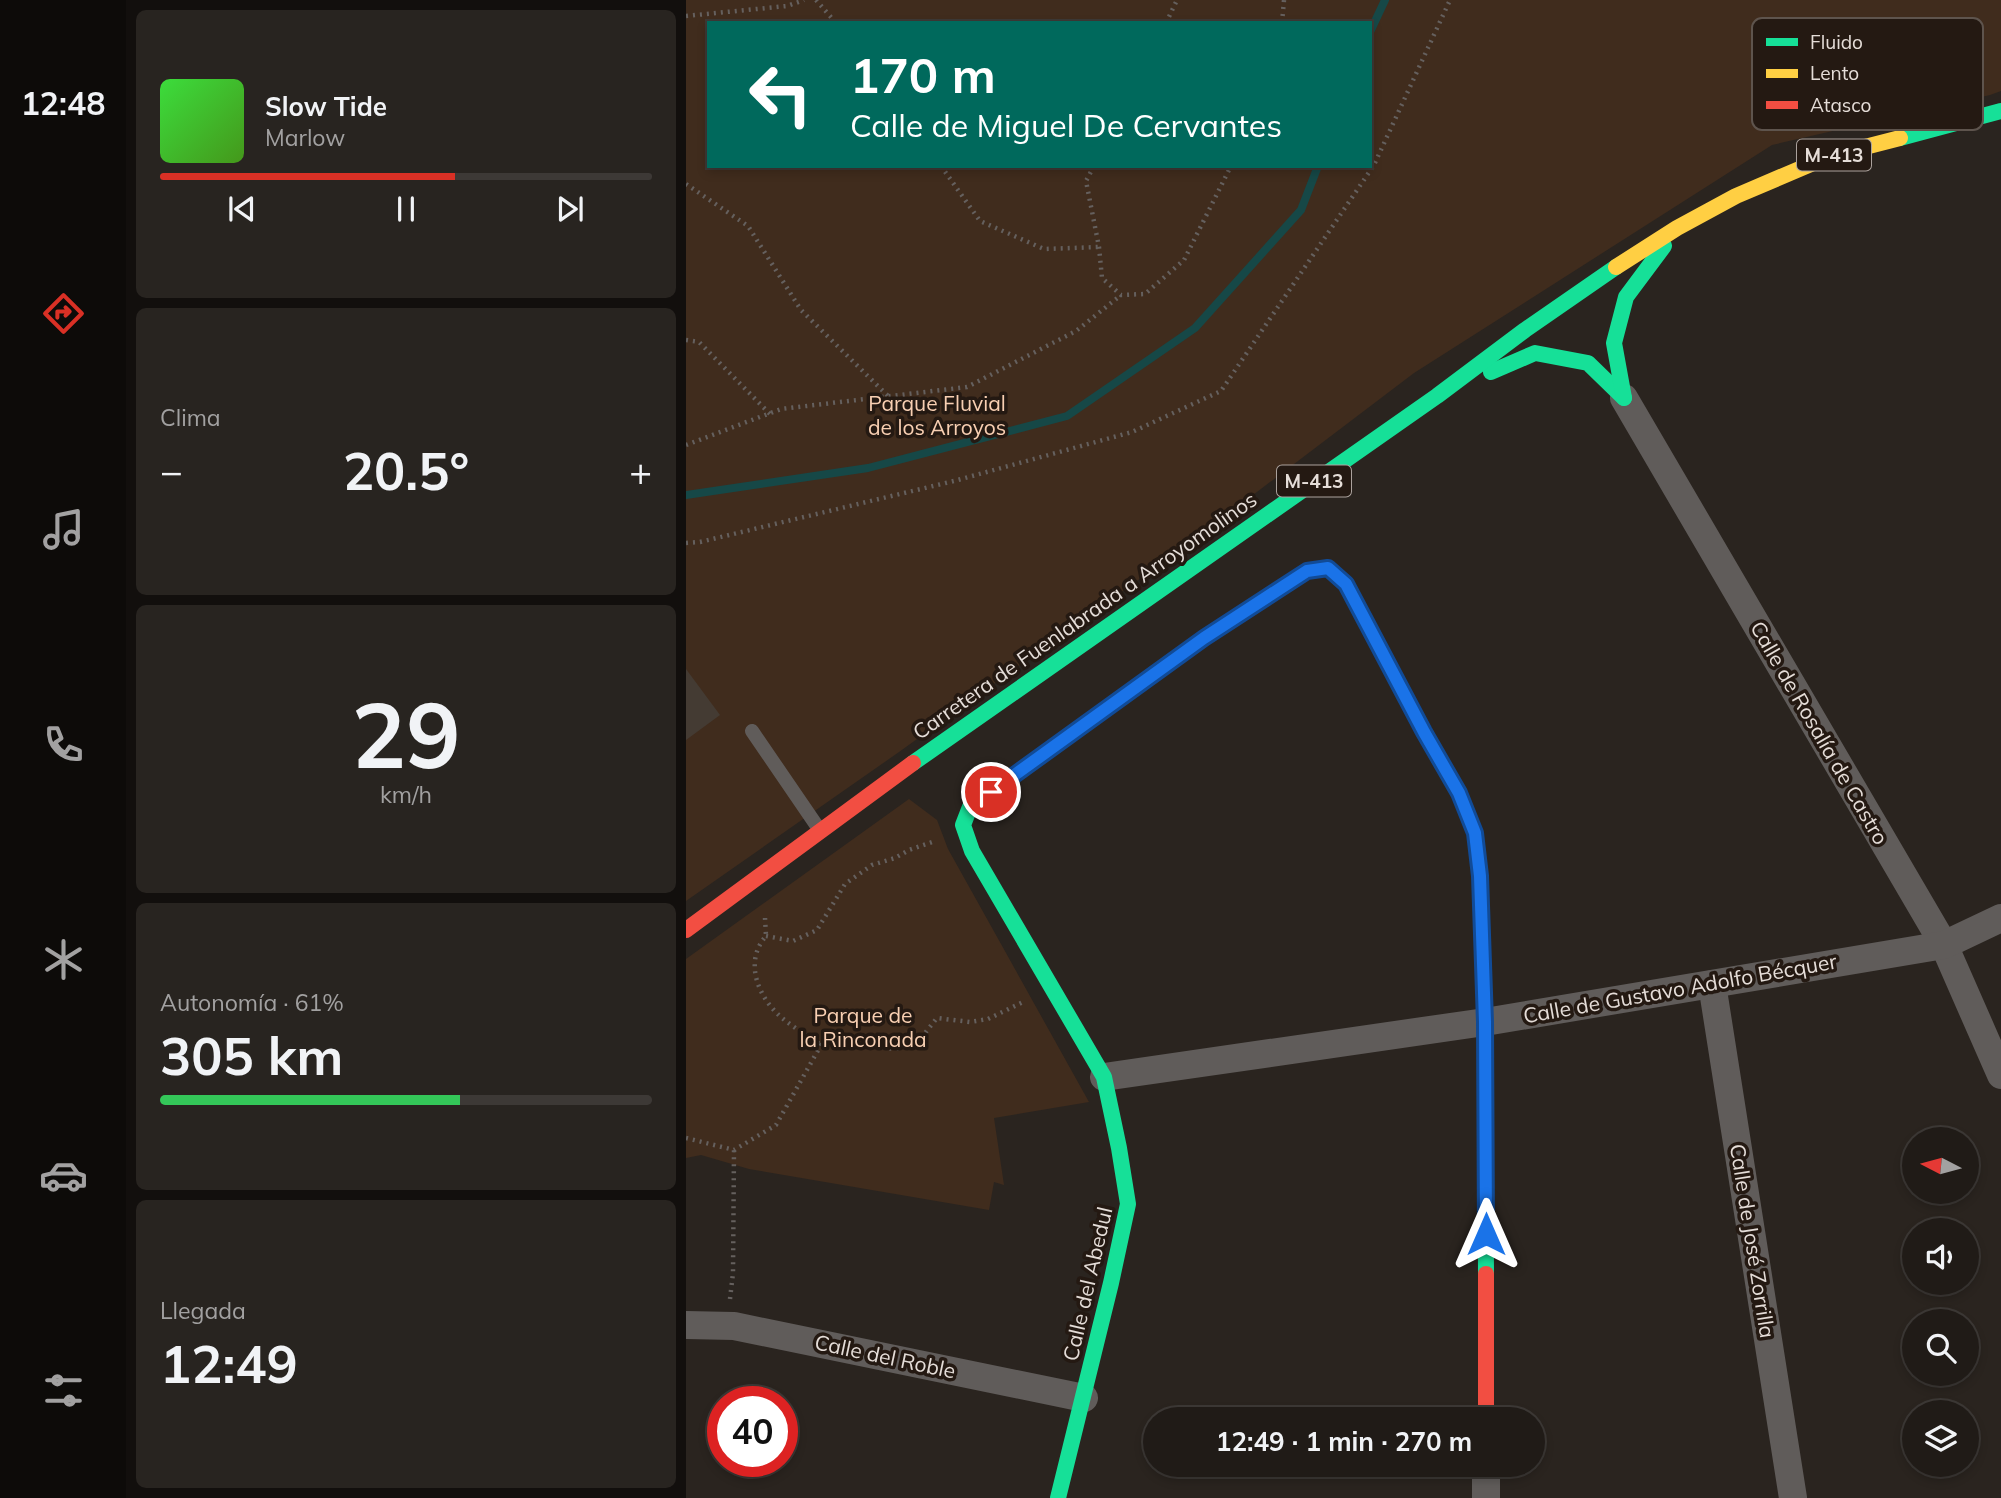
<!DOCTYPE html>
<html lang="es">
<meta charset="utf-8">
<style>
body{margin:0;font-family:Mulish,sans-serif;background:#282420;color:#f1f3f6;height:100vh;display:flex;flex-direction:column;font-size:26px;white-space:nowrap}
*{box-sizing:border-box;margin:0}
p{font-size:23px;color:#a2a1a1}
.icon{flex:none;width:38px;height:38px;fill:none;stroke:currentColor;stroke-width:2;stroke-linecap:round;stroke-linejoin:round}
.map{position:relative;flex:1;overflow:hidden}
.side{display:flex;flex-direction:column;gap:10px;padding:10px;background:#120f0d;width:560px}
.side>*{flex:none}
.banner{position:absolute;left:21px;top:21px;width:665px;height:147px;border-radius:0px;box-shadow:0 4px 10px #0003,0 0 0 2px #3d3936;background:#00695c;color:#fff;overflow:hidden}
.needle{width:46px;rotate:276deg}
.controls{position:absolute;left:1216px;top:1127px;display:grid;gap:14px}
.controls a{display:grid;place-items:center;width:77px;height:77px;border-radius:50%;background:#201b17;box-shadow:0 4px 10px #0003,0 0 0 2px #3d3936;font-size:35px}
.speed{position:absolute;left:21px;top:1386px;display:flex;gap:14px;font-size:35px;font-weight:700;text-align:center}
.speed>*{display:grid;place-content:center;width:91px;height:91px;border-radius:50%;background:#201b17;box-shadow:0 4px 10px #0003,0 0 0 2px #3d3936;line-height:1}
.speed .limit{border:10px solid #d22;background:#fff;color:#111}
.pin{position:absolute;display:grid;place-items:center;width:60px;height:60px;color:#fff;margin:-30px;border:4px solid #fff;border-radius:50%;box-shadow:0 2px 7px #0007}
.me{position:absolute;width:77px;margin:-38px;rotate:0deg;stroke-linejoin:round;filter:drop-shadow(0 0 5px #0008)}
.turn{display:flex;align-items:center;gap:24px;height:147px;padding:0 28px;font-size:32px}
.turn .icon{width:91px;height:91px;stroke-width:2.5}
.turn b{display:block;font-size:49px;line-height:60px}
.big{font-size:52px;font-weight:700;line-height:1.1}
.side .card{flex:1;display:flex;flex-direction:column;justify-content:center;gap:10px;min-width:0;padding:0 24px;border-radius:10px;background:#282420}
.side .dial{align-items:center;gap:0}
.dial b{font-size:91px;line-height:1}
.song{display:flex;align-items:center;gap:21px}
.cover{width:84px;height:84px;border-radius:10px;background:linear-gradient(135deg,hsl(120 70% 55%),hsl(100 70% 35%))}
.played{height:7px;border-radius:4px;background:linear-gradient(90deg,#d93025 60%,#3d3936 60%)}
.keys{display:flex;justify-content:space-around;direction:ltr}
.heat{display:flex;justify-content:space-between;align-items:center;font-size:38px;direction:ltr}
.charge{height:10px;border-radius:5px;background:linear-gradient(90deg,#34c759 61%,#3d3936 0)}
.trip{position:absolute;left:457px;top:1407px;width:402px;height:70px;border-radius:35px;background:#201b17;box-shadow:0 4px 10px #0003,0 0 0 2px #3d3936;font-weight:700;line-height:70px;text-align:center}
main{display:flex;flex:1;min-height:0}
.menu{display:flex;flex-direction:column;width:126px;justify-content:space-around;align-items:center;background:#0d0b09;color:#a2a1a1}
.menu .icon{width:49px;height:49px}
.menu .on{color:#d93025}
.menu b{font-size:32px;color:#f1f3f6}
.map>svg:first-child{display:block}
.green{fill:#402c1d;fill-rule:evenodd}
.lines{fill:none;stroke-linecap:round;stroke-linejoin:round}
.stream{stroke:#164847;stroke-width:8}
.building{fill:#443b33}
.path{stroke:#65605e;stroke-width:4.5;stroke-dasharray:2 5;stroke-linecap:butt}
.lane{stroke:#605c5a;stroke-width:14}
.street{stroke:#605c5a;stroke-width:28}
.fast{stroke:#16e098;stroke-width:16}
.slow{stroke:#ffcf43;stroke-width:16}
.jam{stroke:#f24e42;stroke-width:16}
.route-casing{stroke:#114b97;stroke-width:18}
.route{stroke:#1a73e8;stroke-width:12}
.labels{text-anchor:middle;stroke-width:7;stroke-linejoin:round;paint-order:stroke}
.shield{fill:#241912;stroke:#aba29d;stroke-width:2}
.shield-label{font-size:19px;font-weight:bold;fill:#e5ddd8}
.park-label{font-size:21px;fill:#f8cfb2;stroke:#241912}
.street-label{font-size:21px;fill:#e5ddd8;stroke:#241912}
.key{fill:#241912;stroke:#5e544d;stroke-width:2}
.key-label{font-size:19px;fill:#e5ddd8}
</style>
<main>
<nav class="menu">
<b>12:48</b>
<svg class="icon on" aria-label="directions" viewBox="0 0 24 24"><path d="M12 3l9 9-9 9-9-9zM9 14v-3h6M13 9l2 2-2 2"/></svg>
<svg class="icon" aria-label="music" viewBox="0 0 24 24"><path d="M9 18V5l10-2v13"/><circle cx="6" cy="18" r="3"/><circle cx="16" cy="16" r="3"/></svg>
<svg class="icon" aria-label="phone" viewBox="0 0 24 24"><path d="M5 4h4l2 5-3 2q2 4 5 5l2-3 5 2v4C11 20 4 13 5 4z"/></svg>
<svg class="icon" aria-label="climate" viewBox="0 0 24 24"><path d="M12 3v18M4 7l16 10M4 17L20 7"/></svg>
<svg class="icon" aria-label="car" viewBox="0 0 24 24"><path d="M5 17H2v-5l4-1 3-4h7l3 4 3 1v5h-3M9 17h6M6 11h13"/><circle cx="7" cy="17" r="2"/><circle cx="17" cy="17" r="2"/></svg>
<svg class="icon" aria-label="filters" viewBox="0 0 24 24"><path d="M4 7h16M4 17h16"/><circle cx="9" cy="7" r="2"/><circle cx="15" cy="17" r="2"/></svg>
</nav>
<section class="side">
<div class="card">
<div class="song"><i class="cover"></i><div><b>Slow Tide</b><p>Marlow</p></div></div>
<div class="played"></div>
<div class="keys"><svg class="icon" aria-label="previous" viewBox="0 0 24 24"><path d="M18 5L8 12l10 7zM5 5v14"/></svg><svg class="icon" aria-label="pause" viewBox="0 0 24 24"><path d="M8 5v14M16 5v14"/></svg><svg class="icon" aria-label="next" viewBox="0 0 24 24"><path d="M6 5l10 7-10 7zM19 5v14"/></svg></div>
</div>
<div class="card"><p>Clima</p>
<div class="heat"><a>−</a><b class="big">20.5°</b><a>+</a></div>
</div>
<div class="card dial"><b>29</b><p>km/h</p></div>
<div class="card"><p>Autonomía · 61%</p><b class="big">305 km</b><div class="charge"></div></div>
<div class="card"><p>Llegada</p><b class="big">12:49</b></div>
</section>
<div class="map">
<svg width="1315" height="1498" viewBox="0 0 1315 1498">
<rect width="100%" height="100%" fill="#2a241f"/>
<!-- green -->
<g class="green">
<path d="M0 0H1315V91L1304 95 1086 145 728 373 505 542 213 752 0 901ZM23 23H684V166H23Z"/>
<path d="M223 799 251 820 262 849 403 1102 308 1118 318 1185 308 1182 303 1210 63 1169 15 1155 0 1158V959Z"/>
</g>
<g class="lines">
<!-- stream -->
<g class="stream">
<path d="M684 32 699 0"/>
<path d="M0 495 182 468 381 416 509 328 615 210 632 166"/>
</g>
</g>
<!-- building -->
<path class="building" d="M0 669 34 715 0 740Z"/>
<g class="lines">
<!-- path -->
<g class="path">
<path d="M130 0 150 23"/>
<path d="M0 16 101 6 118 0"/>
<path d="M480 23 491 0"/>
<path d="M596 23 598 0"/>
<path d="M255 166 294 221 358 249 413 247"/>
<path d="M408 166 400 181 413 247 416 278 435 295 459 294 498 260 545 166"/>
<path d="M0 184 62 226 115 310 202 396"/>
<path d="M0 340 13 342 84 414"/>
<path d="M0 445 95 409 281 387 390 331 435 295"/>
<path d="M0 543 14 542 268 481 446 432 535 391 688 165 764 0"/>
<path d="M79 918 80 936C58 961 71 996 95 1017 107 1027 121 1036 135 1045"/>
<path d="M80 936 107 941 131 930 159 884 186 865 209 858 223 850 249 841"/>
<path d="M0 1138 48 1150 90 1125 135 1045 162 1043 209 1049 231 1043 251 1018 284 1022 302 1019 337 1002"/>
<path d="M44 1299 47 1273 48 1150"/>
</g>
<!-- lane -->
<path class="lane" d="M66 731 133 829"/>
<!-- street -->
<g class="street">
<path d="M938 398 1258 945 1315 1075"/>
<path d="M1026 984 1107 1498"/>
<path d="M418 1077 799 1022 1258 945 1315 918"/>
<path d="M0 1325 48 1326 398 1398"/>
<path d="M800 1465V1498"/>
</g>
<!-- fast -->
<g class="fast">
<path d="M1214 138 1315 111"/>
<path d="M805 372 849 353 902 363 938 398"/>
<path d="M938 398 928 343 940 297 978 246"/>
<path d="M685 631 738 732 773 793 789 833 794 876 799 1022 800 1274"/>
<path d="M227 763 751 396 839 330 930 267"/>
<path d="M372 1498 425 1283 442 1204 433 1148 418 1077 286 851 277 825 284 807 410 716"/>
</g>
<!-- slow -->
<path class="slow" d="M930 267 991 228 1050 196 1144 156 1214 138"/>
<!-- jam -->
<g class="jam">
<path d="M410 716 518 638 621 571 642 568 660 584 685 631"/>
<path d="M0 930 227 763"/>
<path d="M800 1274V1419"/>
</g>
</g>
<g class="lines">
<!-- route casing -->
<g class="route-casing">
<path id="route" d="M305 792 518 638 621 571 642 568 660 584 738 732 773 793 789 833 794 876 799 1022 800 1234"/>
</g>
<!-- route -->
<use href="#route" class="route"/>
</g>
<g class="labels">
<!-- shield labels -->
<g class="shield">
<rect x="1111" y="139.5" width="74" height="31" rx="5"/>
<rect x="591" y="465.5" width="74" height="31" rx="5"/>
</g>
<g class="shield-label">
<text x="1148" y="162">M-413</text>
<text x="628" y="488">M-413</text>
</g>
<!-- park labels -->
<g class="park-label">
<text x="251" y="411">Parque Fluvial<tspan x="251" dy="24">de los Arroyos</tspan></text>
<text x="177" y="1023">Parque de<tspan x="177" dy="24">la Rinconada</tspan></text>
</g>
<!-- street labels -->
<g class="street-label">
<text transform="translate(399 616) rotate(-35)" y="7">Carretera de Fuenlabrada a Arroyomolinos</text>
<text transform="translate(1133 733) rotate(60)" y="7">Calle de Rosalía de Castro</text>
<text transform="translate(994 989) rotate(-10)" y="7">Calle de Gustavo Adolfo Bécquer</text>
<text transform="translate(1066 1241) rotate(81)" y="7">Calle de José Zorrilla</text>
<text transform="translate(402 1284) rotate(-77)" y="7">Calle del Abedul</text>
<text transform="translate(199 1357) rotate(12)" y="7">Calle del Roble</text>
</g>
</g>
<!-- legend -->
<rect x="1066" y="18" width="231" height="112" rx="10" class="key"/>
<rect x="1080" y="38" width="32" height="8" fill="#16e098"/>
<rect x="1080" y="69" width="32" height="9" fill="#ffcf43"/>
<rect x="1080" y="101" width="32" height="8" fill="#f24e42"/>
<g class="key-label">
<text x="1124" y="49">Fluido</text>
<text x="1124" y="80">Lento</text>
<text x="1124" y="112">Atasco</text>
</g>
</svg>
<div class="controls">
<a><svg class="needle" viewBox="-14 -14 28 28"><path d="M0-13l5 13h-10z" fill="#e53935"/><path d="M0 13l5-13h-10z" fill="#a2a1a1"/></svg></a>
<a><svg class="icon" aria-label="sound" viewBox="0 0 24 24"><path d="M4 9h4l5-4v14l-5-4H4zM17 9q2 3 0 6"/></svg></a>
<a><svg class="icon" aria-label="search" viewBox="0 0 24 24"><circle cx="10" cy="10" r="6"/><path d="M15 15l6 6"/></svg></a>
<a><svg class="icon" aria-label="layers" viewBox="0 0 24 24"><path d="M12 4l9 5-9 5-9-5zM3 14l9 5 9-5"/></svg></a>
</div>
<div class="speed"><div class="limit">40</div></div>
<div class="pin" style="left:305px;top:792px;background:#d93025"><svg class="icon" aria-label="arrive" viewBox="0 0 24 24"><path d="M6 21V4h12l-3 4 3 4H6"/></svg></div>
<svg class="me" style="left:800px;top:1234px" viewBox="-20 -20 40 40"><path d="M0-17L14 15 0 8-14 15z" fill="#1a73e8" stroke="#fff" stroke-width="4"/></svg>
<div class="trip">12:49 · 1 min · 270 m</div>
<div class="banner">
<div class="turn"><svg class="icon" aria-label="left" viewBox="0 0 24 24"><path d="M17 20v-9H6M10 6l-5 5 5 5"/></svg><div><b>170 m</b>Calle de Miguel De Cervantes</div></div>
</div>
</div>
</main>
